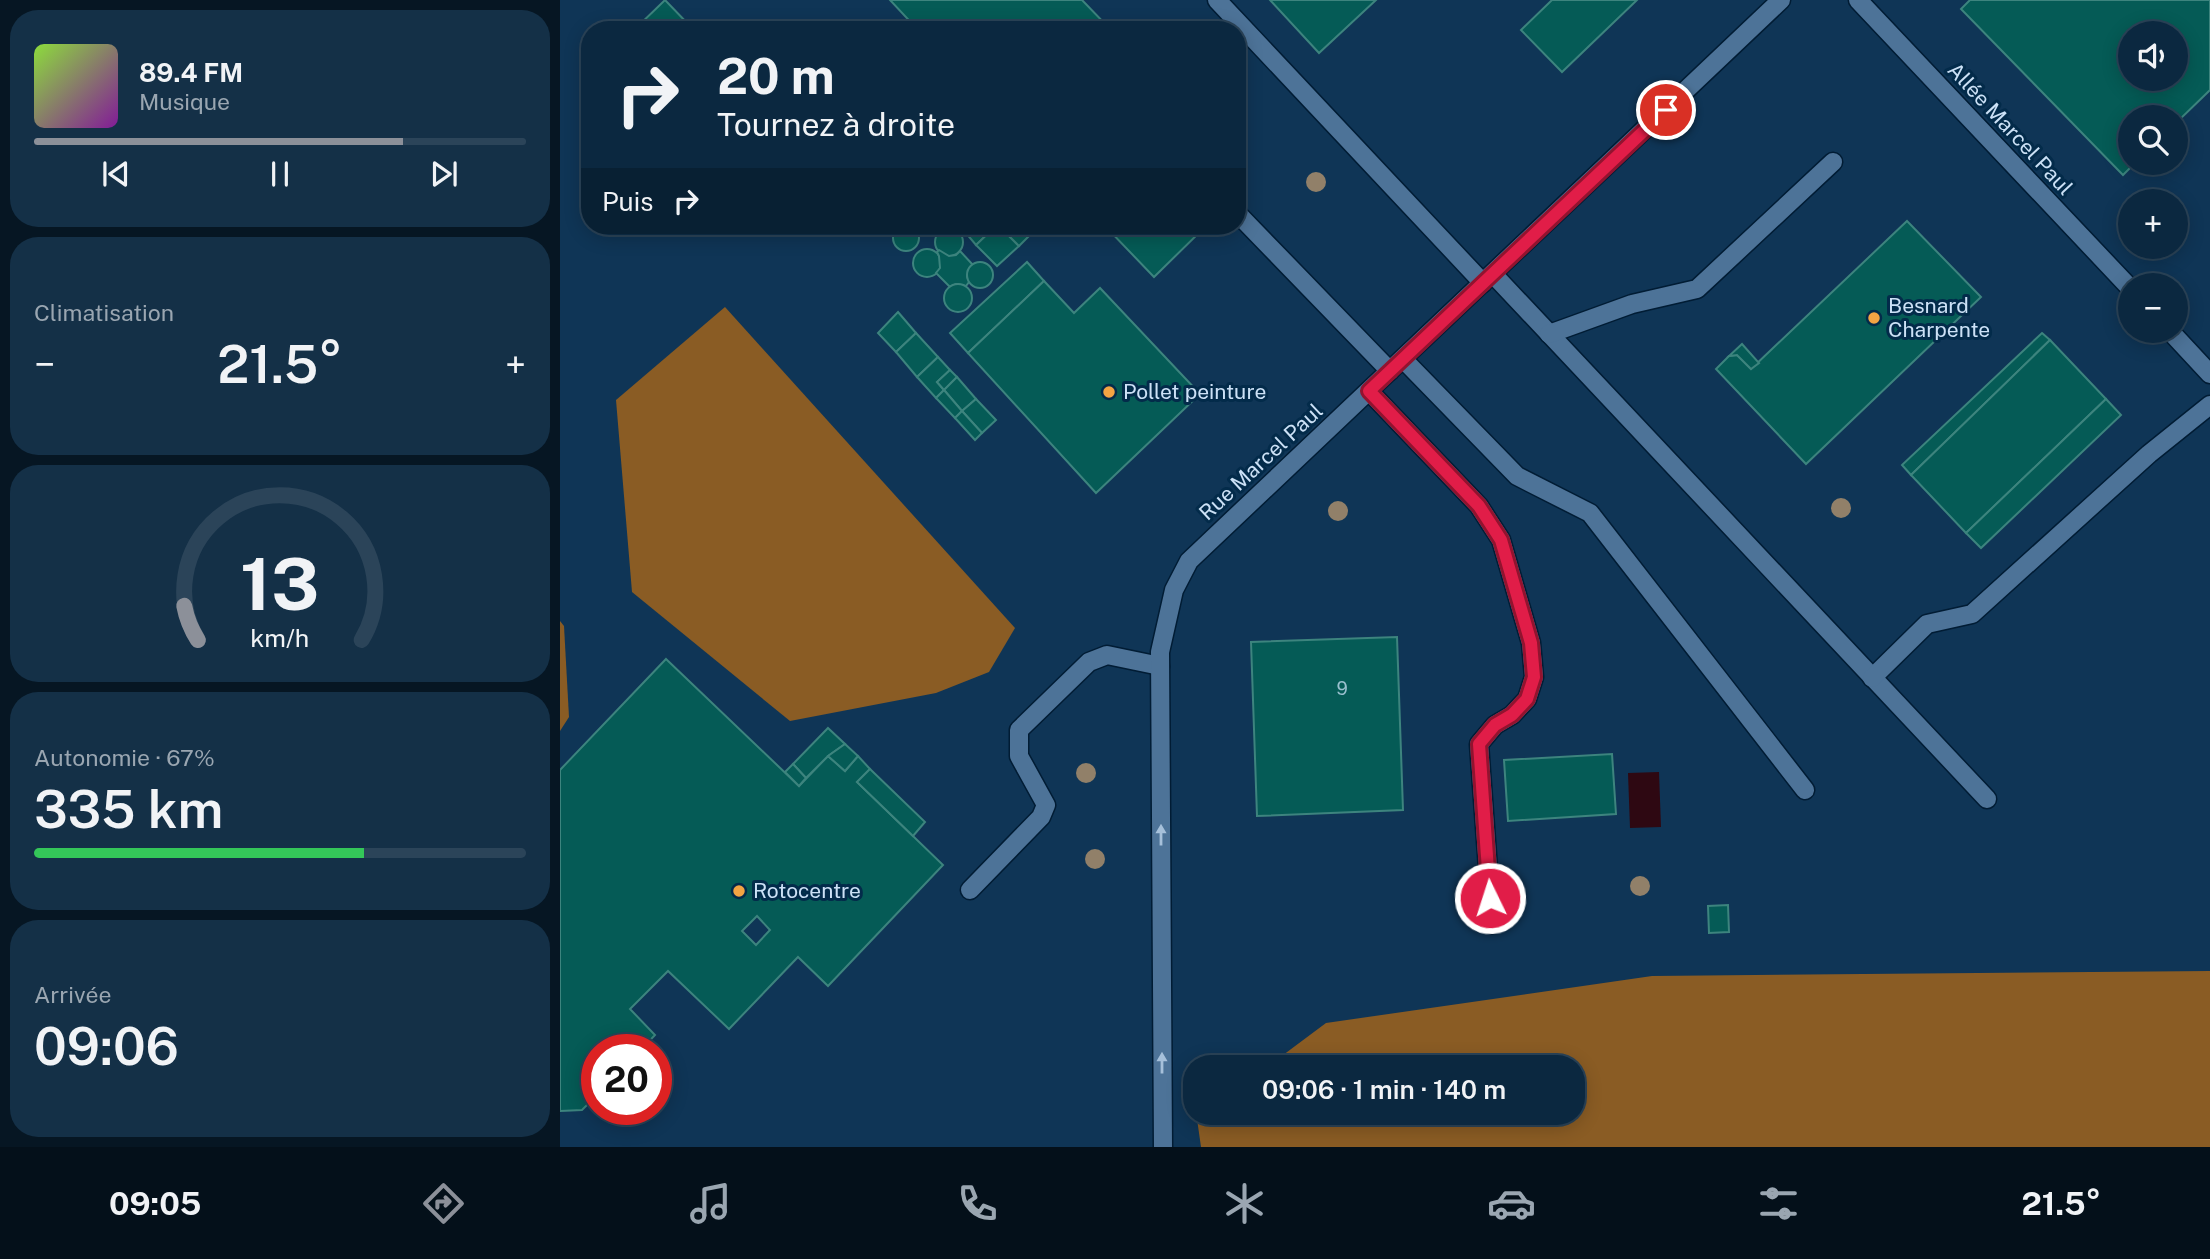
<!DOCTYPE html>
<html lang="fr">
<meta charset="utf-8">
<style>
body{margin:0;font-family:"Public Sans",sans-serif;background:#143047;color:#f1f3f6;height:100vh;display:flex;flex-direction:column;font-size:26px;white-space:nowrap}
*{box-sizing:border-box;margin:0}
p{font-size:23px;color:#9aa6b1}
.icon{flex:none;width:38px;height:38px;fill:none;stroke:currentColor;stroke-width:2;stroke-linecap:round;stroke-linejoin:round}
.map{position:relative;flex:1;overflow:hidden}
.sheet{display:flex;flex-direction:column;gap:10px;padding:10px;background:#061623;width:560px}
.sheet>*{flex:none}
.guide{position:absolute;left:21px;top:21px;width:665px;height:214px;border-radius:28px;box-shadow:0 4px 18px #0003,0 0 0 2px #2b4459;background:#0b2840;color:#f1f3f6;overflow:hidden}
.fabs{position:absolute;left:1558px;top:21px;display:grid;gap:14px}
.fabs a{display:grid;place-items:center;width:70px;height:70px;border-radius:50%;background:#0b2840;box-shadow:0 4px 18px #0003,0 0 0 2px #2b4459;font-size:35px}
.speed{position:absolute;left:21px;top:1034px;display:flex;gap:14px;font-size:35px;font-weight:700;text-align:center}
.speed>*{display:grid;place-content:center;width:91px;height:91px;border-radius:50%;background:#0b2840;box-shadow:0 4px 18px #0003,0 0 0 2px #2b4459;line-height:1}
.speed .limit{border:10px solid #d22;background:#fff;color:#111}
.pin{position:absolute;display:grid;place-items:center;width:60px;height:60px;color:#fff;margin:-30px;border:4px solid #fff;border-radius:50%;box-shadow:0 2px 7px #0007}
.me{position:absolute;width:77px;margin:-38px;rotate:356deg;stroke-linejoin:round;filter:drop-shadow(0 0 5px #0008)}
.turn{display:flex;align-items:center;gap:24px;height:147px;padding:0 21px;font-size:32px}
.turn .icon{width:91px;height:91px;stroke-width:2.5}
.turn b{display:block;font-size:49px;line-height:60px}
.then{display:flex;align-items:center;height:66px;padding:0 21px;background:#0003;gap:14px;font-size:26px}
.big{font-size:52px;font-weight:600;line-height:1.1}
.sheet .card{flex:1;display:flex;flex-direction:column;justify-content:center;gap:10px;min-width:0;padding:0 24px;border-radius:28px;background:#143047}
.sheet .dial{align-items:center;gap:0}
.dial svg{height:182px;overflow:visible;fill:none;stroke:#2b4459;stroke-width:7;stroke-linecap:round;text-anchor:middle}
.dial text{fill:#f1f3f6;stroke:none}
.song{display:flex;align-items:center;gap:21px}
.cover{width:84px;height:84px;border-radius:10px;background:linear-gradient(135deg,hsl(90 70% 55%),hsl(290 70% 35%))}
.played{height:7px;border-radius:4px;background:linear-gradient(90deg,#8c9099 75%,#2b4459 75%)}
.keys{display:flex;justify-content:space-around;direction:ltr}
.heat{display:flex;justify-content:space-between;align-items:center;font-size:38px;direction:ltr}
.charge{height:10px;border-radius:5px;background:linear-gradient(90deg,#34c759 67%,#2b4459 0)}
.trip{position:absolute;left:623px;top:1055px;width:402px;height:70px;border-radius:28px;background:#0b2840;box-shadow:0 4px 18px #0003,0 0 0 2px #2b4459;font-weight:600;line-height:70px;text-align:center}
.tabs{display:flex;height:112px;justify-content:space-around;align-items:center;background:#04101a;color:#9aa6b1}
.tabs .icon{width:49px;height:49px}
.tabs .on{color:#8c9099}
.tabs b{font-size:32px;color:#f1f3f6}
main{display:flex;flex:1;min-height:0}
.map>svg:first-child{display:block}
.forest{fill:#8a5c24}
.water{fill:#2e0812}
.building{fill:#055b56;stroke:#3d847e;stroke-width:2;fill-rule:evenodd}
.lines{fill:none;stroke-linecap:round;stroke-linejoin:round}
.service-casing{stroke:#011c34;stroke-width:21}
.minor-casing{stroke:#011c34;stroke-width:21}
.service{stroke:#4d7398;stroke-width:18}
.minor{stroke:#4d7398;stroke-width:18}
.tree{fill:#918069}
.oneway{fill:#a6c0da}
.route-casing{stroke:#92132f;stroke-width:18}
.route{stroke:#e11d48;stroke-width:12}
.poi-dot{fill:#f3a443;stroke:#032b4a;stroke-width:2.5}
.labels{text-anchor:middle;stroke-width:6;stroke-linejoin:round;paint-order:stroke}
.number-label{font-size:18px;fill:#9ac0ce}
.street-label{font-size:21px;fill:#cce1f6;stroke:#032b4a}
.poi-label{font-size:21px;fill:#cce1f6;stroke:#032b4a;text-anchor:start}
</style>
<main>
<section class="sheet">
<div class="card">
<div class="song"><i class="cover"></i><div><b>89.4 FM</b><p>Musique</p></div></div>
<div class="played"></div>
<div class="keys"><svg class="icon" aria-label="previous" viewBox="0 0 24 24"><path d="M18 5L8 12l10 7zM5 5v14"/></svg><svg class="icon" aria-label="pause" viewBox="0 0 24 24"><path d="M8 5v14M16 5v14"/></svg><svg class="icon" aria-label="next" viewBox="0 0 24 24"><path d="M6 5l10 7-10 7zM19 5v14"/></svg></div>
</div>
<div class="card"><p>Climatisation</p>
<div class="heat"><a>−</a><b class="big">21.5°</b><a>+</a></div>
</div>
<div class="card dial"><svg viewBox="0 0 100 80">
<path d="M14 69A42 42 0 1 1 86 69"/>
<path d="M14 69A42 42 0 0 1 8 54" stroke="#8c9099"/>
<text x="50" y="56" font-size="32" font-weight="700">13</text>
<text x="50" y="72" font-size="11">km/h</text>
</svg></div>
<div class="card"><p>Autonomie · 67%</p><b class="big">335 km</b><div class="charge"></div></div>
<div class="card"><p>Arrivée</p><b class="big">09:06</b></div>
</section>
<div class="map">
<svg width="1650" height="1147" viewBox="0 0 1650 1147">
<rect width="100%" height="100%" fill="#0f3556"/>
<!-- forest -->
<g class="forest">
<path d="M165 307 455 628 429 672 376 693 230 721 72 592 56 400Z"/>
<path d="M0 621 4 626 9 717 0 731Z"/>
<path d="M1650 971V1147H641L637 1119 646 1113H1013V1068L707 1067 766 1023 1092 976Z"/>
</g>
<!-- water -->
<path class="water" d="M1099 772 1101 827 1070 828 1068 773Z"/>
<!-- building -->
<g class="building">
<path d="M105 0 130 26 125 30H74Z"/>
<path d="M330 0H522L551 30H358Z"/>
<path d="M710 0H816L759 53Z"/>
<path d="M992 0H1077L1002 72 961 30Z"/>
<path d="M1410 0H1650V90L1615 124V117H1570V163H1575L1563 175 1401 9ZM1570 33H1615V79H1570Z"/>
<path d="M1347 221 1421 297 1246 464 1156 369 1169 356 1177 355 1191 369Z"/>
<circle cx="346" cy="238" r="13"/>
<path d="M357 226H378L369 231 364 232Z"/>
<path d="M400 226H436L416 245Z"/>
<path d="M436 226H439L459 246 437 266 416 245Z"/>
<path d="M439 226H479L459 246Z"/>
<path d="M545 226H646L594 277Z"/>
<circle cx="389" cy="242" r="14"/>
<circle cx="367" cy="263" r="14"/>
<path d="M379 250 389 256 396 255 400 251 413 265 410 268 407 276 409 282 406 286 396 284 390 287 376 273 380 268 379 256 377 252Z"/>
<circle cx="420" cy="275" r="13"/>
<path d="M467 262 484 281 408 353 390 333Z"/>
<path d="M484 281 514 313 540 288 640 394 536 493 408 353Z"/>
<circle cx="398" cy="298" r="14"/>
<path d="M338 312 356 333 336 352 318 333Z"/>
<path d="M356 333 378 357 357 377 336 352Z"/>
<path d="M1482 333 1490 340 1351 475 1342 465Z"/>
<path d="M1490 340 1546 399 1406 533 1351 475Z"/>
<path d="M1182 344 1199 363 1191 369 1177 355 1169 356Z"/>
<path d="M378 357 390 370 377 382 384 390 376 398 357 377Z"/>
<path d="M390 370 397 377 384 390 377 382Z"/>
<path d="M397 377 416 399 402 411 384 390Z"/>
<path d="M384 390 402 411 395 418 376 398Z"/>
<path d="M416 399 436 420 422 433 402 411Z"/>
<path d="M1546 399 1561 415 1421 548 1406 533Z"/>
<path d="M402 411 422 433 415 440 395 418Z"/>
<path d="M837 637 843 810 697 816 691 642Z"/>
<path d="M106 659 239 786 268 756 285 771 298 756 310 769 297 782 383 865 268 986 238 957 169 1029 108 971 70 1009 95 1035 81 1050H37V1095L22 1110 0 1111V770ZM197 916 210 930 196 945 182 931Z"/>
<path d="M268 728 285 744 268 756 246 778 233 764Z"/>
<path d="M285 744 298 756 285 771 268 756Z"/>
<path d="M1052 754 1056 814 948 821 944 760Z"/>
<path d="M233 764 246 778 239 786 225 772Z"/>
<path d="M310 769 365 822 353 836 297 782Z"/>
<path d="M1168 905 1169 932 1149 933 1148 906Z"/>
</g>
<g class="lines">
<!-- service casing -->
<g class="service-casing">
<g id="service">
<path d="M657 0 923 283"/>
<path d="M677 213 830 371"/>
<path d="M933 274 1427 799"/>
<path d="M989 334 1072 304 1137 289 1273 162"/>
<path d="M843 359 957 476 1030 513 1245 790"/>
<path d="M809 391 919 506 941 540 971 643 974 677 967 699 952 715 935 725 919 744 932 924"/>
<path d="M1312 678 1367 624 1412 614 1589 454 1650 405"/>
<path d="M410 890 481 817 486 805 459 756V730L529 662 547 655 600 666"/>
</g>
</g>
<!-- minor casing -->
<g class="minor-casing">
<g id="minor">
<path d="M1298 0 1570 288"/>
<path d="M1610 331 1650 374"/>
<path d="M603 1147 600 652 614 590 629 561 1221 0"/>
</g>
</g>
<!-- service -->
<use href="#service" class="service"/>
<!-- minor -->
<use href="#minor" class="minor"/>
</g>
<!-- trees -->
<g class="tree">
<circle cx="756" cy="182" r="10"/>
<circle cx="1281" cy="508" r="10"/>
<circle cx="778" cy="511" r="10"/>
<circle cx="526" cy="773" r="10"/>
<circle cx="535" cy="859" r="10"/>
<circle cx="1080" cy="886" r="10"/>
</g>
<!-- one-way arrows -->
<defs><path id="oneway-solid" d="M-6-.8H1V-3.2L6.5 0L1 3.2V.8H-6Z" transform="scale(1.75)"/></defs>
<g class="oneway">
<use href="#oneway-solid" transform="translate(601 835) rotate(-90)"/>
<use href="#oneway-solid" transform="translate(602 1063) rotate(-90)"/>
</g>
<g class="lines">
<!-- route casing -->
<g class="route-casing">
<path id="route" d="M930 898 919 744 935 725 952 715 967 699 974 677 971 643 941 540 919 506 809 391 1106 110"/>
</g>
<!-- route -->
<use href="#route" class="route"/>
</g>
<!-- markers -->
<g class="poi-dot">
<circle cx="1314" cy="318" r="7"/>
<circle cx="549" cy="392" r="7"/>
<circle cx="179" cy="891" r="7"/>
</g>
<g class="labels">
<!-- number labels -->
<g class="number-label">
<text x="782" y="695">9</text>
</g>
<!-- street labels -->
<g class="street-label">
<text transform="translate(1450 129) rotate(47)" y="7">Allée Marcel Paul</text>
<text transform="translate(701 462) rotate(-43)" y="7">Rue Marcel Paul</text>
</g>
<!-- poi labels -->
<g class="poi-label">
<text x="1328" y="313">Besnard<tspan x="1328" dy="24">Charpente</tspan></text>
<text x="563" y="399">Pollet peinture</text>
<text x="193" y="898">Rotocentre</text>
</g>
</g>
</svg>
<div class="fabs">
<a><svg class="icon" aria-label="sound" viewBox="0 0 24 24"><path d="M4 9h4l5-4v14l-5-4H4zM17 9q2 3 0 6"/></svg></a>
<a><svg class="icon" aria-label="search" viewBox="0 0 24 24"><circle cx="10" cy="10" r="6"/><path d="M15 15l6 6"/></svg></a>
<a>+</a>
<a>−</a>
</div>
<div class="speed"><div class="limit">20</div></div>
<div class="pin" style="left:1106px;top:110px;background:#d93025"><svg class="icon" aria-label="arrive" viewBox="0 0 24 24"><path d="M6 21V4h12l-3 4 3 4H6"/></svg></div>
<svg class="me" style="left:930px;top:898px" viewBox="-20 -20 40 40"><circle r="17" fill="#e11d48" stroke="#fff" stroke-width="3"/><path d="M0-11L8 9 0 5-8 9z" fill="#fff"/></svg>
<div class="trip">09:06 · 1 min · 140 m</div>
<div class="guide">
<div class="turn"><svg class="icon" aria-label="right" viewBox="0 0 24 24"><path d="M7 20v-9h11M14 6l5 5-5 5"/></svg><div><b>20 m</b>Tournez à droite</div></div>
<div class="then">Puis<svg class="icon" aria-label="right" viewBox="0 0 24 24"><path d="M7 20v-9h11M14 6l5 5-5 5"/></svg></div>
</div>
</div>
</main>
<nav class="tabs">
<b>09:05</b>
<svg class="icon on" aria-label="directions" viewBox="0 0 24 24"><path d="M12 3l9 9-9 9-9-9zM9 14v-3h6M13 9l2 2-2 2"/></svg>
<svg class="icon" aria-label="music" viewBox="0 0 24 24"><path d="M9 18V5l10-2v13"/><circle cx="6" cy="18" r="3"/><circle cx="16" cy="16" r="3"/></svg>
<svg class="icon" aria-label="phone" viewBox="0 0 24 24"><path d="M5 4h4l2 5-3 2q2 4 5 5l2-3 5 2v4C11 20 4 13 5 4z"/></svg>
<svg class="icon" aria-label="climate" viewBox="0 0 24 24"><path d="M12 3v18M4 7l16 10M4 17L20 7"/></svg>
<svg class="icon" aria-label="car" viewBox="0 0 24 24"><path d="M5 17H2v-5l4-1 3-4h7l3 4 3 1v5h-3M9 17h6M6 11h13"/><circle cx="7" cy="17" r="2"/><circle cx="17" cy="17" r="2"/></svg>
<svg class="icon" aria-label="filters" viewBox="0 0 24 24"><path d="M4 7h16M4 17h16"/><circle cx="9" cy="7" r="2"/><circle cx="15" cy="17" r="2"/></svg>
<b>21.5°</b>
</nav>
